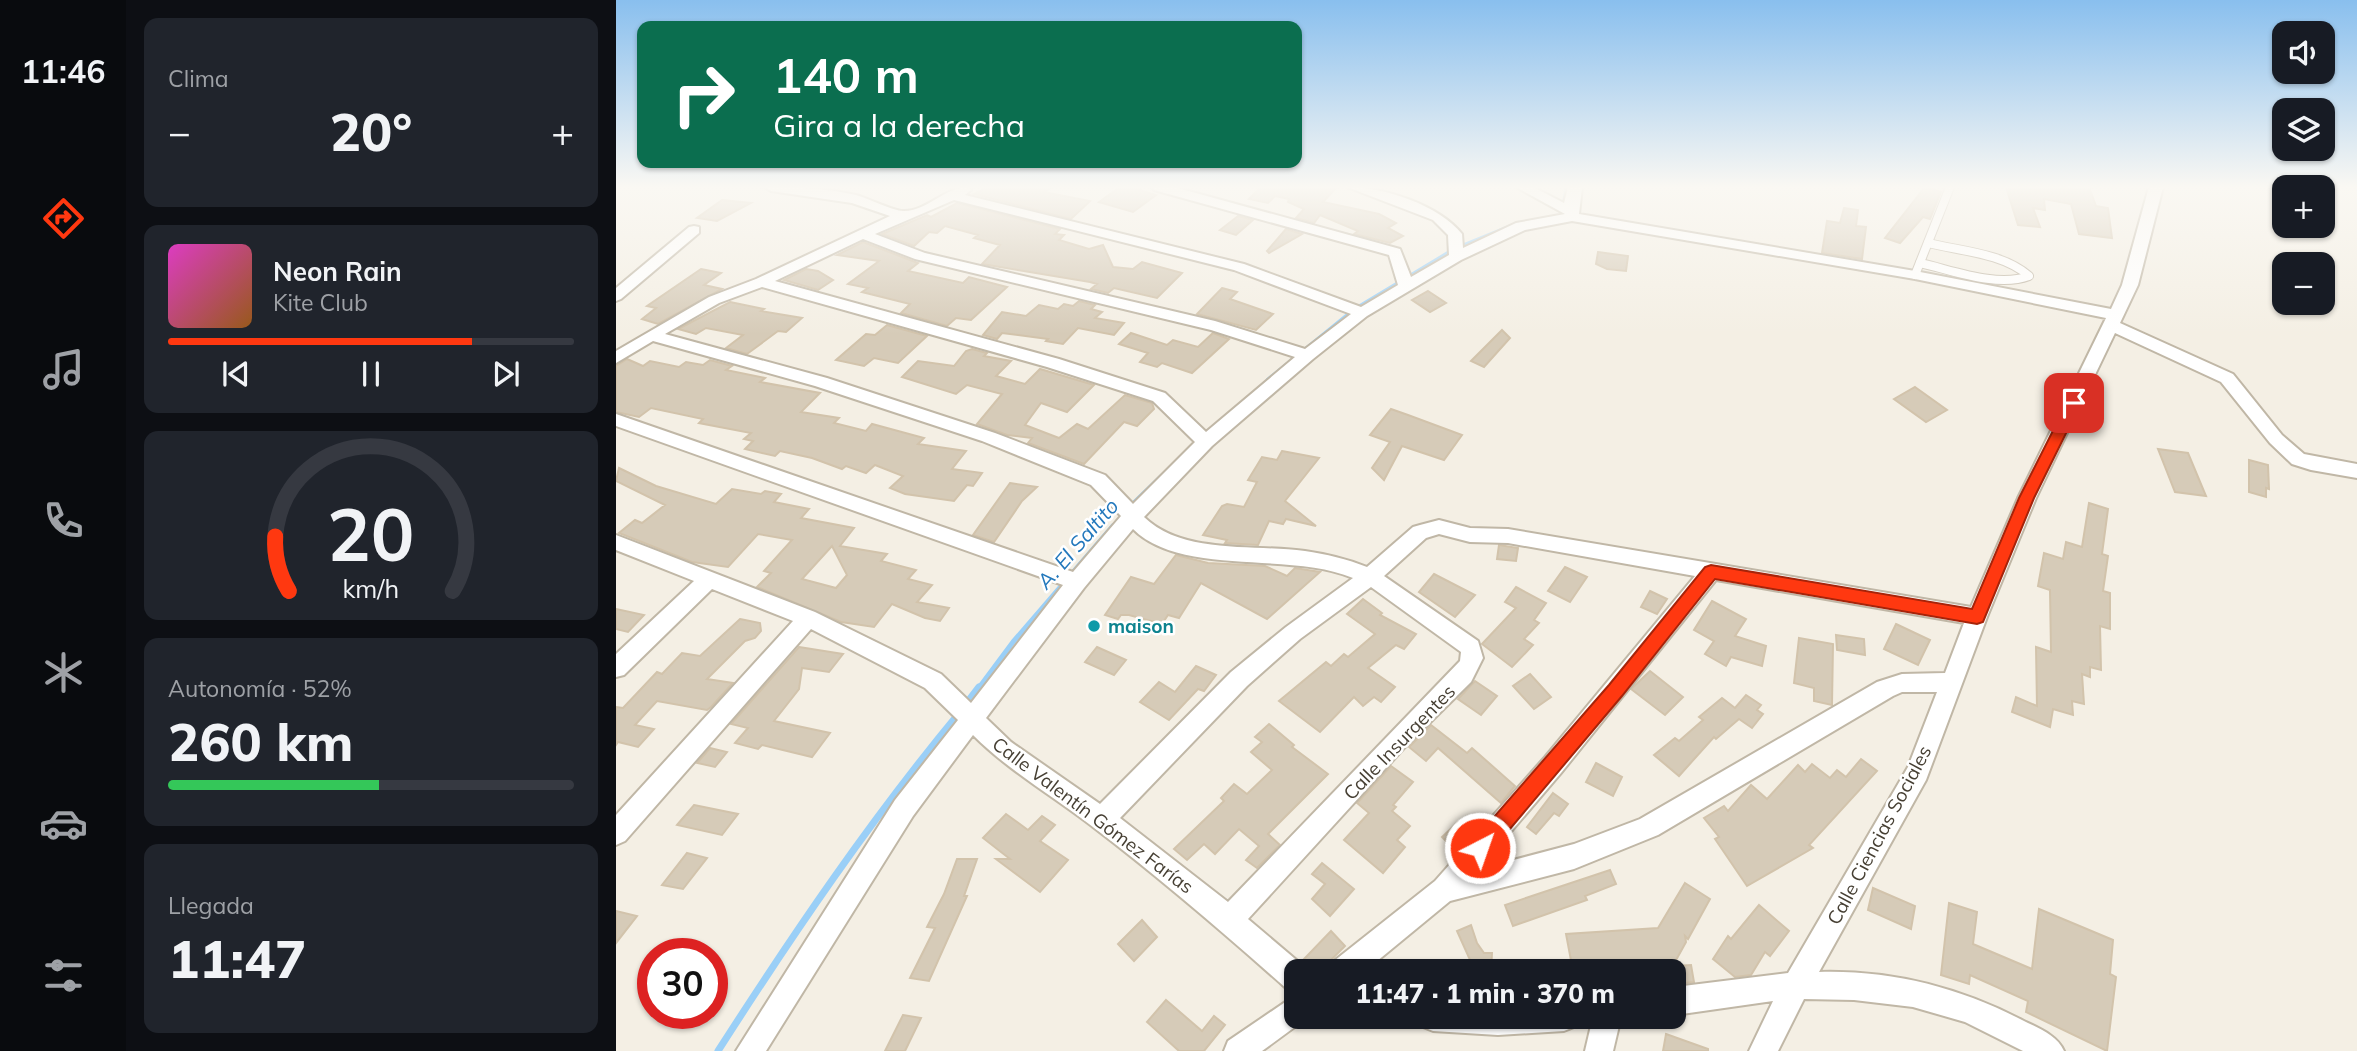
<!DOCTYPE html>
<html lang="es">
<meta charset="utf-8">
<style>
body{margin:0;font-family:Mulish,sans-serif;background:#20242c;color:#f1f3f6;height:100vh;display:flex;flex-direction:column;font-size:26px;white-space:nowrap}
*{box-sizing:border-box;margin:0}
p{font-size:23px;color:#9ea1a6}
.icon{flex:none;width:38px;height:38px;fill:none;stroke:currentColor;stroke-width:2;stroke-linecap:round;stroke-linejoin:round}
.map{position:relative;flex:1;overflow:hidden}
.panel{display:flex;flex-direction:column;gap:18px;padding:18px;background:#0d0f14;width:490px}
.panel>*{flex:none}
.banner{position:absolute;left:21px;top:21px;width:665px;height:147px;border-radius:14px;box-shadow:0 2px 5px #0004;background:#0b6e4f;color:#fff;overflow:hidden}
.controls{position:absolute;left:1656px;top:21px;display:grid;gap:14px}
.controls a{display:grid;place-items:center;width:63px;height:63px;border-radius:14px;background:#171b24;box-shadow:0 2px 5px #0004;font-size:35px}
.speed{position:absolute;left:21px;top:938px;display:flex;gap:14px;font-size:35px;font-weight:700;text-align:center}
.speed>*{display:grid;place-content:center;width:91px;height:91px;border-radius:50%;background:#171b24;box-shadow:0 2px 5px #0004;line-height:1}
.speed .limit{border:10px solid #d22;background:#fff;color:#111}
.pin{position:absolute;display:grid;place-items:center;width:60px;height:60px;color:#fff;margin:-30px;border-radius:14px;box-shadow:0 4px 10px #0006}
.me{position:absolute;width:77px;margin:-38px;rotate:41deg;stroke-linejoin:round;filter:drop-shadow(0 0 5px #0008)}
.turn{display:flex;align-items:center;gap:24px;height:147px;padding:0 21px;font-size:32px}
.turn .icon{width:91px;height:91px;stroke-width:2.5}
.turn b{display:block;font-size:49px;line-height:60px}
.big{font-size:52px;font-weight:800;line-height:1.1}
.panel .tile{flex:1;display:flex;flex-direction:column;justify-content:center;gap:10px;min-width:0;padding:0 24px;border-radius:14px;background:#20242c}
.panel .dial{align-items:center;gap:0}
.dial svg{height:182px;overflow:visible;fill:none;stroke:#363941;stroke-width:7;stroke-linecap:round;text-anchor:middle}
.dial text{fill:#f1f3f6;stroke:none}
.song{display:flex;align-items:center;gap:21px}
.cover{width:84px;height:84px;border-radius:10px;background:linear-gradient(135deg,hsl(310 70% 55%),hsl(30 70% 35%))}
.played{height:7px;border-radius:4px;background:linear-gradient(90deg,#ff3810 75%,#363941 75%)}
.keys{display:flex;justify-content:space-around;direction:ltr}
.heat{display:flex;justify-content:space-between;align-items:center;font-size:38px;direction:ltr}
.charge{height:10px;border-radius:5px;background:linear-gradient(90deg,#34c759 52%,#363941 0)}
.trip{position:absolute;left:668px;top:959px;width:402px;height:70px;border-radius:14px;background:#171b24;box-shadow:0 2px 5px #0004;font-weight:800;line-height:70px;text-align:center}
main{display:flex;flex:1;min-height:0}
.tab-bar{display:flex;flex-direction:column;width:126px;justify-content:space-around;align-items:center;background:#090b0e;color:#9ea1a6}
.tab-bar .icon{width:49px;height:49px}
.tab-bar .active{color:#ff3810}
.tab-bar b{font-size:32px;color:#f1f3f6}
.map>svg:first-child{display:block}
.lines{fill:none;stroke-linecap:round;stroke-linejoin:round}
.stream-far2{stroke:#9acff7;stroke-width:4.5}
.stream-far1{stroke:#9acff7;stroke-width:5}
.stream{stroke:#9acff7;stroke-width:7}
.building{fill:#d6cbb8;stroke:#d2c3ab;stroke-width:2;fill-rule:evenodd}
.lane-casing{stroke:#c0b7a6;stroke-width:10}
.street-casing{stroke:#c0b7a6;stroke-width:4}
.lane{stroke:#fff;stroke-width:8}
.street{fill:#fff;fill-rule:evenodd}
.route{fill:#ff3810;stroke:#a6240a;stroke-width:2}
.culture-dot{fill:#0f9aa8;stroke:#fff;stroke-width:2.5}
.labels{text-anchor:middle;stroke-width:5;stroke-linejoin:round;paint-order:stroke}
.culture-label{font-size:19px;font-weight:bold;fill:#0d838f;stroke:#fff;text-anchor:start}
.street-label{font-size:19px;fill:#463f33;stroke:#fff}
.water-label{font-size:21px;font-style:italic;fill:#2378bc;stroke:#fff}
</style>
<main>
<nav class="tab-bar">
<b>11:46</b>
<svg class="icon active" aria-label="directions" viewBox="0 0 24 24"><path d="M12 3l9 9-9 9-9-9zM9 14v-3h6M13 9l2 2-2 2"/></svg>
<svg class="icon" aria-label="music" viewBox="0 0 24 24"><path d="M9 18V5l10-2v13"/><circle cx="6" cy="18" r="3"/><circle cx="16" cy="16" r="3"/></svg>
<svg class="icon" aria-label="phone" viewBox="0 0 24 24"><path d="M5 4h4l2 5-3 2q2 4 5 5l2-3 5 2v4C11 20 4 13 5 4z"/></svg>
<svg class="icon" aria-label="climate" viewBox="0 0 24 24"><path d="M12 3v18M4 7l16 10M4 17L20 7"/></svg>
<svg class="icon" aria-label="car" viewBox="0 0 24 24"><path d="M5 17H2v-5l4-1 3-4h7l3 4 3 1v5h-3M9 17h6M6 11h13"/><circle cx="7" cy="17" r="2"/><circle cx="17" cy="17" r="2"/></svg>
<svg class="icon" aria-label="filters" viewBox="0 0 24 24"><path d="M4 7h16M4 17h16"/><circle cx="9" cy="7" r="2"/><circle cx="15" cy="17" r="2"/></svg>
</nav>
<section class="panel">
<div class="tile"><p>Clima</p>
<div class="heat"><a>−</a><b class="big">20°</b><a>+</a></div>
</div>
<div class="tile">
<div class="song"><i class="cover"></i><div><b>Neon Rain</b><p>Kite Club</p></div></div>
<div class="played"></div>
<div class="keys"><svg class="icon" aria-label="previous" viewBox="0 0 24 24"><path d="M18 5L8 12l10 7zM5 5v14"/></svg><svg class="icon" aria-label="pause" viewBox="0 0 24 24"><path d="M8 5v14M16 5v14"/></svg><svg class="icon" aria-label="next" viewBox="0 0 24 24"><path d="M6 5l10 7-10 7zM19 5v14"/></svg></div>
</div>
<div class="tile dial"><svg viewBox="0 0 100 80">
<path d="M14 69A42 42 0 1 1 86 69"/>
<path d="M14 69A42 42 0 0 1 8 45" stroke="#ff3810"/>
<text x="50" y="56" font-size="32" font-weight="700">20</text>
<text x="50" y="72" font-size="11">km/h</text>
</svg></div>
<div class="tile"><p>Autonomía · 52%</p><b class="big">260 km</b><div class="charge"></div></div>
<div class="tile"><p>Llegada</p><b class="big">11:47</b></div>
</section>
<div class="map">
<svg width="1741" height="1051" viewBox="0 0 1741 1051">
<rect width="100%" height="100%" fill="#f4efe4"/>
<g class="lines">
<!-- stream-far2 -->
<g class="stream-far2">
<path d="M948 204 951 187"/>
<path d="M652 380 738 310 839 249 893 227"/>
</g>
<!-- stream-far1 -->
<g class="stream-far1">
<path d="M518 503 546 476"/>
<path d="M362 689 397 642 497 526"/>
</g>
<!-- stream -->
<g class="stream">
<path d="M350 704 363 687"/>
<path d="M102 1051C177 934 255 819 344 712"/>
</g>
</g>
<!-- building -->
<g class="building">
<path d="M372 187H436L428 192 474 201 455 219 358 194Z"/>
<path d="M504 187H514L540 195 517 212 483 202Z"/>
<path d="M645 187H721L707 202 763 214 780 223 772 228 787 236 774 243 738 234 742 231 704 215 698 223 680 218 688 209 672 202 673 199 659 196 652 203 633 199Z"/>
<path d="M1309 187 1325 192 1314 219 1307 217 1284 243 1269 238Z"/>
<path d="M1390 187H1473L1480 206 1492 208 1496 238 1463 234 1455 204 1428 199 1429 210 1417 208 1424 227 1402 225Z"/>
<path d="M106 200 135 203 101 221 81 218Z"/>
<path d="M341 203 444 229 439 234 448 235 443 240 473 249 487 245 497 267 517 269 526 262 566 273 541 298 498 288 492 293 475 289 481 284 474 282 366 264 384 245 358 238 362 235 329 226 321 233 313 232 298 246 266 234 311 215 315 217Z"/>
<path d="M1228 208 1242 210 1240 226 1250 227 1246 259 1206 253 1211 221 1224 223Z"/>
<path d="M622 216 637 220 620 235 604 230Z"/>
<path d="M670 229 686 234 653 253 651 251Z"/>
<path d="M247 242 302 263 292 271 347 283 353 277 391 287 355 320 340 318 331 326 285 313 294 304 246 292 252 288 232 284 263 261 221 255Z"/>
<path d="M982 252 1012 256 1010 271 991 269 980 264Z"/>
<path d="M85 269 105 273 88 285 106 289 42 324 26 319 40 308 31 306Z"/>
<path d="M190 269 202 271 217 280 202 290 168 280Z"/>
<path d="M606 288 621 292 614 299 657 314 640 330 581 314Z"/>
<path d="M812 291 830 303 814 312 796 300Z"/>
<path d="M463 301 479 305 475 309 486 312 479 318 508 323 498 335 462 328 447 344 430 341 432 339 386 333 381 339 367 335 386 312 410 316 423 305 442 309 448 304 457 306Z"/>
<path d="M114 302 148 309 145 311 186 318 170 332 162 331 131 354 110 348 127 335 90 328 80 334 62 329Z"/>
<path d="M271 325 311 336 282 363 258 358 248 366 220 360 250 334 259 335Z"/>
<path d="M886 330 894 338 868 367 855 361Z"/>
<path d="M515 333 551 345 557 340 582 347 597 333 613 339 576 373 546 363 541 367 524 362 532 353 503 344Z"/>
<path d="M356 349 371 353 368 356 395 361 380 376 409 384 424 369 478 385 451 412 425 403 409 425 443 438 461 424 472 429 509 395 536 403 538 409 521 426 508 422 468 464 412 443 416 438 391 435 361 424 386 394 351 385 340 394 286 377 302 361 338 366 350 351Z"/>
<path d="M11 359 27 366 34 361 63 367 70 362 87 365 94 360 116 366 110 370 149 378 144 382 204 393 185 412 223 418 218 423 250 431 256 424 308 438 302 444 350 451 336 469 366 473 357 486 351 485 338 501 289 494 274 488 287 476 259 465 250 473 230 466 226 469 196 458 164 451 159 456 129 449 137 441 128 439 135 433 83 423 87 419 35 408 23 417 0 412V366Z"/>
<path d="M1299 387 1331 410 1310 422 1278 399Z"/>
<path d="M775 409 792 415 846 435 828 460 786 446 768 480 756 468 774 442 754 435Z"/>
<path d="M1542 449 1572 453 1590 496 1559 492Z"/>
<path d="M666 451 703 458 669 501 700 526 670 519 667 524 653 521 642 545 609 543 611 540 587 535 606 506 611 504 628 507 641 482 632 480 646 457 661 460Z"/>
<path d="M1633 460 1652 465 1653 489 1650 488V497L1633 492Z"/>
<path d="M3 468 40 486 100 504 116 489 145 494 149 491 165 494 158 502 193 509 185 518 238 528 224 546 271 554 265 561 300 570 292 579 316 585 301 602 333 608 324 621 309 618 276 604 258 627 225 622 141 587 155 573 148 571 176 540 142 534 112 567 76 562 3 533 19 520 26 523 49 505 0 481ZM216 546 231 575 220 588 186 579Z"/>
<path d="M394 483 421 487 406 501 378 542 357 535Z"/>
<path d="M1473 503 1492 509 1486 554 1492 556 1487 591 1494 593V629L1484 626 1485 670 1474 667V677L1466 674 1468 704 1456 701 1457 715 1437 709 1434 727 1396 712 1400 697 1421 706 1420 647 1435 652 1434 590 1422 586 1428 553 1447 559 1450 542 1466 547Z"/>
<path d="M883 545 902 548 900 561 881 559Z"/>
<path d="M560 555 592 563 649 566 671 576 679 568 704 572 651 619 585 583 563 618 552 615 546 624 513 615H505L502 619 489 615 515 577 538 584Z"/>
<path d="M949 567 971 577 954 602 932 591Z"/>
<path d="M818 574 859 595 839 617 803 592Z"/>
<path d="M900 587 930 603 918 620 923 623 908 639 917 645 896 667 866 644 900 608 889 602Z"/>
<path d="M1034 591 1051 599 1041 614 1025 607Z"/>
<path d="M747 599 766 613 764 615 800 634 788 649 780 645 752 668 779 687 765 702 758 697 747 706 738 697 704 732 663 701 710 662 715 666 728 654 732 657 759 634 731 614Z"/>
<path d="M1096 601 1130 619 1119 636 1150 646 1146 666 1115 657 1110 666 1089 654 1098 641 1078 630Z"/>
<path d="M0 609 28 615 12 632 0 629Z"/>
<path d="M124 619 144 623 145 631 139 638 129 641 91 679 117 683 95 707 91 710 41 701 19 725 38 729 22 747 2 742 0 745V707L7 708 41 672 46 674 66 653 84 656Z"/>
<path d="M1280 624 1314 640 1302 665 1268 649Z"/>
<path d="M1220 635 1248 639 1249 655 1221 650Z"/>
<path d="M1183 638 1217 644 1216 705 1198 701V688L1178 683Z"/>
<path d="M183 647 227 654 213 672 186 668 183 689 158 721 214 733 196 757 146 745 142 749 119 743 132 728 115 724Z"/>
<path d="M481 647 510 660 498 675 469 662Z"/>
<path d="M580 666 600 675 588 691 582 689 553 720 524 702 543 682 559 692Z"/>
<path d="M1034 671 1067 697 1049 715 1015 689Z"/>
<path d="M914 674 935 697 918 709 897 686Z"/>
<path d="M859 681 881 696 865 715 842 699Z"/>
<path d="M1130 695 1145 705 1141 710 1147 714 1136 728 1123 719 1100 739 1098 737 1063 776 1038 755 1059 738 1063 741 1087 720 1083 717 1106 698 1119 708Z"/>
<path d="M653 724 678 745 676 747 712 774 652 834 664 845 641 868 630 860 643 846 623 829 599 854 588 844 571 860 558 849 608 801 605 798 618 784 631 794 656 770 635 752 646 742 639 737Z"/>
<path d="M815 725 851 753 856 748 899 786 885 803 822 748 810 761 793 747Z"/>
<path d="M94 748 111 752 99 767 81 763Z"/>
<path d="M1245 759 1261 771 1193 845 1197 848 1131 886 1099 839 1103 837 1088 818 1108 806 1112 811 1135 785 1151 799 1182 765 1189 772 1196 764 1214 778 1221 770 1230 777Z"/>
<path d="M980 763 1006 777 997 796 970 782Z"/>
<path d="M775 766 797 782 777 805 780 807 776 811 794 826 781 840 789 847 767 873 728 840 753 813 741 803Z"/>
<path d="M937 793 952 804 943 816 938 813 920 834 911 827Z"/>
<path d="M78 805 122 814 106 835 61 825Z"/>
<path d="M390 814 412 830 426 816 439 825 424 841 452 860 424 892 380 859H394L367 838Z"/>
<path d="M842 822 856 835 840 851 826 837Z"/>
<path d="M71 853 91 858 67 889 46 885Z"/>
<path d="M341 859H361L348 896H351L313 981 294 978 319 928 311 927 328 894Z"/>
<path d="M706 863 738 889 714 916 696 899 709 884 696 874Z"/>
<path d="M994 870 1000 884 969 896 971 900 897 926 889 905Z"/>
<path d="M1069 883 1094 899 1072 939 1069 936 1070 942 1054 971H957L950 934 1042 928Z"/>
<path d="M1257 888 1299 906 1295 929 1252 910Z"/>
<path d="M1333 903 1361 912 1357 944 1416 969 1423 909 1497 940 1494 974 1500 977 1491 1051 1410 1012 1412 1001 1354 975 1353 984 1325 975Z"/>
<path d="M1143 905 1173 931 1154 956 1149 952 1135 975 1119 977 1097 959 1112 936 1115 939Z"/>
<path d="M0 911 21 916 0 943Z"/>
<path d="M526 920 541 937 518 961 502 944Z"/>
<path d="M855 925 861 943 868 953H876L875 971H859L841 931Z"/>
<path d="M715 931 729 946 705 970 696 968 688 959Z"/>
<path d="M1075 965 1078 982 1059 984V966Z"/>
<path d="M550 1000 586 1031 598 1016 609 1025 588 1051H563L531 1022Z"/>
<path d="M287 1015 305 1018 289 1051H269Z"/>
<path d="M1050 1034 1092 1049V1051H1047Z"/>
</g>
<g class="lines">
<!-- lane casing -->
<g class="lane-casing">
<g id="lane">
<path d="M1304 263C1336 270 1381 288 1413 276 1387 253 1344 251 1312 243"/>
<path d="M1299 275 1334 187"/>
</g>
</g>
<!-- street casing -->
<g class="street-casing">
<g id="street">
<path d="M148 187C180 187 210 188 240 195 251 198 278 211 287 211 310 212 329 187 352 187L355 190 349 195 628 264 745 307 782 285 773 255 538 190 536 187H558L784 249 795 277 833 255 832 235 817 220 731 187C768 187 823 205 846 234L847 248 900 223 949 214 900 187H917L948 203 952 187H966L963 214 1299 271 1495 309 1506 285 1533 187H1547L1522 285 1504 323 1617 374 1666 435 1688 454 1741 464V478L1695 470 1676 464 1654 443 1605 382 1499 333 1420 498 1371 617 1310 780 1203 972C1275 970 1342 987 1406 1020 1422 1028 1441 1035 1448 1051H1407L1349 1022 1297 1007 1238 1000 1188 999 1162 1051H1133L1157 1001 1059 1015V987L1172 973 1292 767 1321 692H1286L1277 696 1042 835 958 869 834 901 749 971H715L718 961 819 881 929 757 1079 576 892 543 854 542 823 534 810 538 768 576 862 641 867 658 855 682 789 747 632 919 691 969 681 971V992L671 989C608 933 544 878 477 827 437 796 393 771 357 735L297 816 150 1051H120L279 800 342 720 309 688 195 629 9 841 0 845V815L177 621 96 589 8 675 0 677V654L78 581 0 550V535L199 612 325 674 355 703 447 585 0 426V414L457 572 505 516 475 485 366 441 199 386 37 341 0 363V351L93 297 140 279 274 216 236 203 155 191ZM338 200 618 270 735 314 689 349 599 321 309 253 259 234ZM956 221 1299 279 1490 318 1402 498 1355 607 892 529 854 528 823 520 804 525 797 527 751 567C731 559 710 554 689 551 638 544 567 555 528 517L596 446 697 359 751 316 845 260 909 230ZM247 239 299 259 595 330 679 357 590 432 549 393 443 359 159 281ZM146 287 431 367 537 401 579 442 517 504 489 475 379 433 211 378 49 334 103 303ZM517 529C565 577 674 551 737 578L670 627 615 672 484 804 395 742 370 718 468 588ZM1100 580 1348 623 1329 673 1286 674 1261 682 1024 819 958 844 863 869 945 773ZM755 587 845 652 844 661 612 902 504 818 631 686 684 639Z"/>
<path d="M78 226 83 227V233L5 299 0 301V288L73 227Z"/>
<path d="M681 994V1017L691 1018 646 1051H608L612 1041Z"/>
<path d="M803 1017H962L958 1027 948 1031 882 1035 817 1031 807 1027Z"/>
<path d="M977 1017H1005L997 1051H969Z"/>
</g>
</g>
<!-- lane -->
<use href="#lane" class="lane"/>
<!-- street -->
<use href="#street" class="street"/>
</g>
<!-- sky -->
<linearGradient id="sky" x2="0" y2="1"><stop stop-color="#89bfee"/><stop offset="0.56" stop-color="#faf8f3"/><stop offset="1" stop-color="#faf8f3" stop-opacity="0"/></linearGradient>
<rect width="1741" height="334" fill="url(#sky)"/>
<!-- route -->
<path class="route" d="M1458 398 1465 403 1418 498 1367 622 1361 624 1099 579 1006 696 872 855 864 858 857 855 854 848 857 841 993 685 1089 567 1095 565 1356 609 1403 498 1451 403Z"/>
<!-- markers -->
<circle class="culture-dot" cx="478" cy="626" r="7"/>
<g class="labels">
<!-- culture labels -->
<g class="culture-label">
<text x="492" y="633">maison</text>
</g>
<!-- street labels -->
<g class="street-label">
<text transform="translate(783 742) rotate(-46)" y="7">Calle Insurgentes</text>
<text transform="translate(477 815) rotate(37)" y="7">Calle Valentín Gómez Farías</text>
<text transform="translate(1263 835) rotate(-62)" y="7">Calle Ciencias Sociales</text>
</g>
<!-- water labels -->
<g class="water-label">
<text transform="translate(462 544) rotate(-49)" y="7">A. El Saltito</text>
</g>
</g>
</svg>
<div class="controls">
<a><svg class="icon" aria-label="sound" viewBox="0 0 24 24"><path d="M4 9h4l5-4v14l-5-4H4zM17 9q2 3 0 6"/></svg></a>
<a><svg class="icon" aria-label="layers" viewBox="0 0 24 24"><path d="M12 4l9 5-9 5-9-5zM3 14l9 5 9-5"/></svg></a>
<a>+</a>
<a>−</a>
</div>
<div class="speed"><div class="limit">30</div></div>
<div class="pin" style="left:1458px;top:403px;background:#d93025"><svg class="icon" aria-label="arrive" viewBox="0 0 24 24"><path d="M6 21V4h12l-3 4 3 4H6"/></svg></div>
<svg class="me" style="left:864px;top:848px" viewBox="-20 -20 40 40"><circle r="17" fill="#ff3810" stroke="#fff" stroke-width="3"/><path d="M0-11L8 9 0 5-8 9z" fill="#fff"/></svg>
<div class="trip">11:47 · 1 min · 370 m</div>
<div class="banner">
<div class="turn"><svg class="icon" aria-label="right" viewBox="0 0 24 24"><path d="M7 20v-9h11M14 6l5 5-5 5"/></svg><div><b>140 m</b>Gira a la derecha</div></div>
</div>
</div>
</main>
